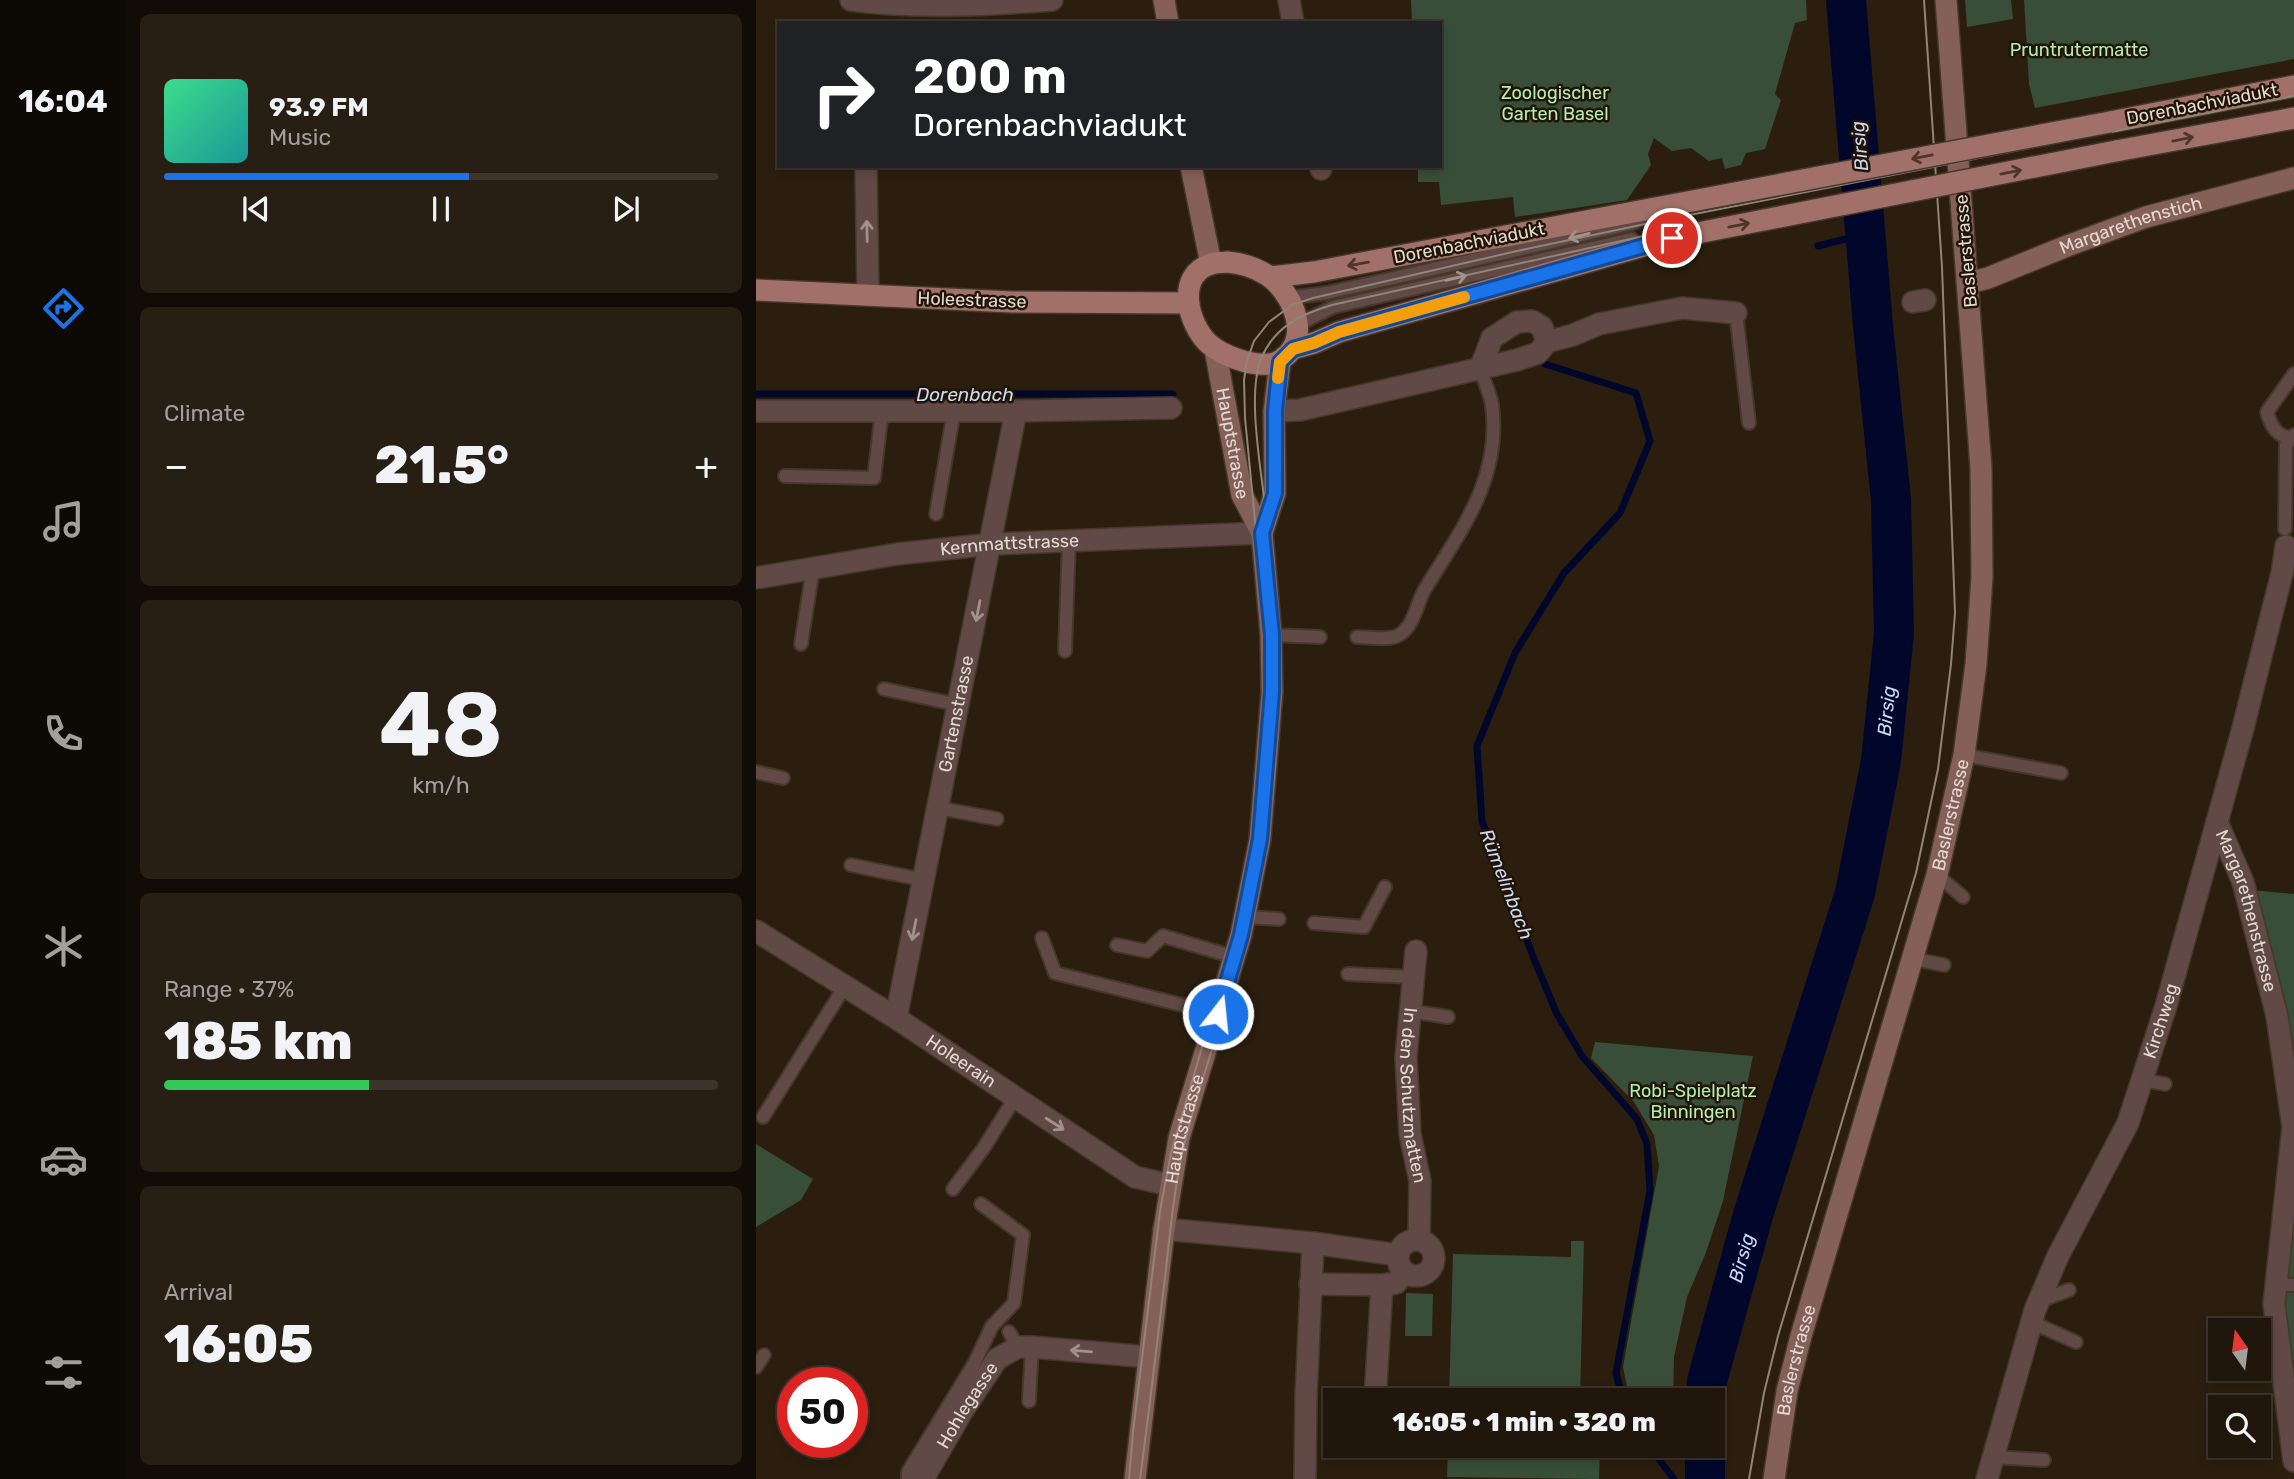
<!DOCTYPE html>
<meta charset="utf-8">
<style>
body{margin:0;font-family:Rubik,sans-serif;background:#281f14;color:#f1f3f6;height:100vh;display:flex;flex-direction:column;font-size:26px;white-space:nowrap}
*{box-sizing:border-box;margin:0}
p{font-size:23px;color:#a29f9d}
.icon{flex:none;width:38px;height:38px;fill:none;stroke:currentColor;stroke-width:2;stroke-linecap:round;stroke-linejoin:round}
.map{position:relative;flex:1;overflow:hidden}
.side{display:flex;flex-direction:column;gap:14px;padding:14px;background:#120c06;width:630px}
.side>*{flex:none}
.top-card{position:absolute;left:21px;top:21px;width:665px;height:147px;border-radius:0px;box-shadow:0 4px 10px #0003,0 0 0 2px #3d352c;background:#202124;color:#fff;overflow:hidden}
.needle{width:46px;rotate:346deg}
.buttons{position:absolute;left:1452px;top:1318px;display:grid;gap:14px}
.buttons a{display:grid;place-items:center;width:63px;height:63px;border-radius:0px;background:#20160b;box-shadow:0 4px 10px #0003,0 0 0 2px #3d352c;font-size:35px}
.speed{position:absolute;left:21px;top:1367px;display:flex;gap:14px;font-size:35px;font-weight:700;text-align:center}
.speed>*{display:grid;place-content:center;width:91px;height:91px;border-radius:50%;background:#20160b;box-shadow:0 4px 10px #0003,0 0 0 2px #3d352c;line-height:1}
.speed .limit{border:10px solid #d22;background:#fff;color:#111}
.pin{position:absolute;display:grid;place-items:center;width:60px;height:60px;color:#fff;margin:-30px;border:4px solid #fff;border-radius:50%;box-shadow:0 2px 7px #0007}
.me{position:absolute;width:77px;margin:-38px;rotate:16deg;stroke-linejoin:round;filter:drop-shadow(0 0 5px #0008)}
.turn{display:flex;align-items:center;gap:24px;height:147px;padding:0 21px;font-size:32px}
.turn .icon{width:91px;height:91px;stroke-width:2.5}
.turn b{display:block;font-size:49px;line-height:60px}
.big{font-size:52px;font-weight:800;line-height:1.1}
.side .card{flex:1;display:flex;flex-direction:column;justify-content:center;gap:10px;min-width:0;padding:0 24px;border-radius:10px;background:#281f14}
.side .dial{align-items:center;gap:0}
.dial b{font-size:91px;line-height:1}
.song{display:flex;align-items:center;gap:21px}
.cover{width:84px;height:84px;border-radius:10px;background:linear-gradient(135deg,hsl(150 70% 55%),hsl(180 70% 35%))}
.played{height:7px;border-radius:4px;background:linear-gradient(90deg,#1a73e8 55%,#3d352c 55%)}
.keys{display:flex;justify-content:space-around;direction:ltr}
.heat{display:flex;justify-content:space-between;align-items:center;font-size:38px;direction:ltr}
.charge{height:10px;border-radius:5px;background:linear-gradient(90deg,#34c759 37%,#3d352c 0)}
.trip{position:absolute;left:567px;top:1388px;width:402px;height:70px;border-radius:0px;background:#20160b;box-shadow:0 4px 10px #0003,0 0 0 2px #3d352c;font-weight:800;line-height:70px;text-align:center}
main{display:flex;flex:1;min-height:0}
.dock{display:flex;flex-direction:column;width:126px;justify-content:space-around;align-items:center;background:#0d0904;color:#a29f9d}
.dock .icon{width:49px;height:49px}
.dock .current{color:#1a73e8}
.dock b{font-size:32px;color:#f1f3f6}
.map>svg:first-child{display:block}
.green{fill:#384e38}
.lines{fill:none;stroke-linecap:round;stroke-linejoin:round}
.stream{stroke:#00072b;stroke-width:7}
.river{stroke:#00072b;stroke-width:40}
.lane-casing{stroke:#45382a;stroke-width:16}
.street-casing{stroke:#45382a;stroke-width:24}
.secondary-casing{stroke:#45382a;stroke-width:24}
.primary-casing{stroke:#45382a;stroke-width:24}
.lane{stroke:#614945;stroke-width:12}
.street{stroke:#614945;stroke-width:21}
.secondary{stroke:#856059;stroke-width:21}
.primary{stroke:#a17169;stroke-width:21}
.tram{stroke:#908579;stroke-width:2}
.primary-bridge-casing{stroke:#45382a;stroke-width:24;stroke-linecap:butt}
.primary-bridge{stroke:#a17169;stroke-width:21}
.oneway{stroke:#4e3529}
.oneway2{stroke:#a2928b}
.route-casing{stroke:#114b97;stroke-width:18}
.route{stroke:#1a73e8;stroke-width:12}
.slow{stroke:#f59e0b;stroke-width:12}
.labels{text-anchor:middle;stroke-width:5;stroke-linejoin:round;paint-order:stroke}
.park-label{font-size:18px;fill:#b0efb1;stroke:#211406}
.street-label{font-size:18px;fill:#e3dad1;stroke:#211406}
.water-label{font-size:19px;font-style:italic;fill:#cadaf5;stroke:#211406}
</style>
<main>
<nav class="dock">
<b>16:04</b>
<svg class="icon current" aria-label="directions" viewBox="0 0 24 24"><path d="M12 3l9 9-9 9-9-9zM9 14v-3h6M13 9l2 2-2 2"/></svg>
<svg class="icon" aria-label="music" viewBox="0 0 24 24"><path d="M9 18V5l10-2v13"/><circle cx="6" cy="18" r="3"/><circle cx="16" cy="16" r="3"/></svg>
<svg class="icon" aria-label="phone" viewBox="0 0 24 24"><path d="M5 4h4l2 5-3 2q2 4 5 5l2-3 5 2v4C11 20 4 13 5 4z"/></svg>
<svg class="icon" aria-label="climate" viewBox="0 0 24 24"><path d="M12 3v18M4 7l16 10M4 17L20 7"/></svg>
<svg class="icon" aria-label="car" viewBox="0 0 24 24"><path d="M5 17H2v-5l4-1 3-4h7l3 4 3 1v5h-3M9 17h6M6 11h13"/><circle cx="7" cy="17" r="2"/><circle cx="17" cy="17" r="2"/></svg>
<svg class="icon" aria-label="filters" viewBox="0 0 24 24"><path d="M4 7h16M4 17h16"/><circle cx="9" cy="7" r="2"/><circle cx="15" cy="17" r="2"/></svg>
</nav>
<section class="side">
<div class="card">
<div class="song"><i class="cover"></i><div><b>93.9 FM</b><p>Music</p></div></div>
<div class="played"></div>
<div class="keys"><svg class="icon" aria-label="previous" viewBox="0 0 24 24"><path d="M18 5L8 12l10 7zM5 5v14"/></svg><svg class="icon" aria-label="pause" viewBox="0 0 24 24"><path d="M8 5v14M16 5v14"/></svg><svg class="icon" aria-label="next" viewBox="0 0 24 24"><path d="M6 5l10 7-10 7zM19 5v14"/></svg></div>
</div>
<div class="card"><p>Climate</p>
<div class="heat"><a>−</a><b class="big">21.5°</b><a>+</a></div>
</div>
<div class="card dial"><b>48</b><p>km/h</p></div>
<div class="card"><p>Range · 37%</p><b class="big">185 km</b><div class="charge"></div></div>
<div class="card"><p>Arrival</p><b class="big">16:05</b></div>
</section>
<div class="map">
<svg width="1538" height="1479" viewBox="0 0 1538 1479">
<rect width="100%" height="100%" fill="#2b1e0f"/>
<!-- green -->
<g class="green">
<path d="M655 0H1050L1051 20 1039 23 1019 94 1025 100 1009 149 990 153 985 165 969 169 966 158 953 161 935 148 916 151 898 138 892 154 895 165 871 200 759 217 757 197 685 205 683 182H662V166H684V23H656Z"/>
<path d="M1209 0H1255L1257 19 1211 27Z"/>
<path d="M1268 0H1538V59L1279 108 1273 84Z"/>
<path d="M1496 890 1538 894V1081Z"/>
<path d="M839 1042 997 1056 967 1201 949 1255 931 1297 918 1357 917 1400H874L867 1367 903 1166 898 1135 878 1102 835 1058Z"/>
<path d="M0 1144 57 1179 45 1200 0 1227Z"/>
<path d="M1538 1160V1454L1518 1304Z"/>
<path d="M815 1241H828L824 1400H693L697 1254 815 1257Z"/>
<path d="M650 1293 677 1294 676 1336H649Z"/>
<path d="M692 1446H844L843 1479 691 1477Z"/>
</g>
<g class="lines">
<!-- stream -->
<g class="stream">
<path d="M1062 246 1109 234"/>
<path d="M789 364 880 393 894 441 864 513 808 573 759 653 721 746 726 821 780 964 801 1014 826 1056 881 1119 891 1144 894 1191 860 1373 867 1400"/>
<path d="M0 394H417"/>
<path d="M893 1446 918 1479"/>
</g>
<!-- river -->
<g class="river">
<path id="s1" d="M950 1400 951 1381 997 1215 1099 893 1125 761 1138 633 1135 500 1117 326 1090 0"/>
<path d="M949 1446V1479"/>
</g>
<!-- lane casing -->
<g class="lane-casing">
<g id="lane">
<path d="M531 298 571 293 801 241 877 223 891 216"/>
<path d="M980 313 993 423"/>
<path d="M541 325 577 307 876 239"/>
<path d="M1536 438C1521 437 1515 426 1511 412L1538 374"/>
<path d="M29 476 118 478 126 411"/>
<path d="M180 514 198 411"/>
<path d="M1529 529 1530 445 1538 435"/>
<path d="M515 635 564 637"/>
<path d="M601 637C612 637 633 641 643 635 659 625 660 604 669 589 705 530 746 478 736 405 734 393 728 381 724 369"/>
<path d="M45 644 57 569"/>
<path d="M309 651 313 540"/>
<path d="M128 689 203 705"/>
<path d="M1208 755 1305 773"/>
<path d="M0 772 27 778"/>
<path d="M183 808 241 819"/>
<path d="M95 865 168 880"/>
<path d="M1181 875 1207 897"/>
<path d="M488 917 523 919"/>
<path d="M558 923 608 927 629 887"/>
<path d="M286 938 299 973 462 1014"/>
<path d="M361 945 391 951 407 936 478 957"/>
<path d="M1158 959 1188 965"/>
<path d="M592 974 658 977"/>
<path d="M654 1011 692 1017"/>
<path d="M1387 1080 1409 1084"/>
<path d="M7 1117 89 986"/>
<path d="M197 1189 227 1149 259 1098"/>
<path d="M1520 1285H1538"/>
<path d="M1283 1301 1313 1290"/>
<path d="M1275 1322 1320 1342"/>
<path d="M253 1332 262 1347"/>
<path d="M0 1367 8 1355"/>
<path d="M273 1401 276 1347"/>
<path d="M1237 1457 1288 1460"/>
<path d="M152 1479V1472L218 1364 236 1326 258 1303 267 1235 225 1204"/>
</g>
</g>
<!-- street casing -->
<g class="street-casing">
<g id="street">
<path d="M95 0C161 9 230 5 296 0"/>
<path d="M533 0 537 23"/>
<path d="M110 166 112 295"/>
<path d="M564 166 565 169"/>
<path d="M1157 302 1169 300"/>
<path d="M724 369 736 338 761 322 776 321 786 327 791 342"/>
<path d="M0 411H260L415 408"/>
<path d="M518 411 544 410 761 360 782 353 791 342 817 335 843 324 926 308 980 313"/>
<path id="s2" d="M0 578 141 554 236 544 506 533"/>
<path id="s3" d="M1461 822 1487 882 1521 1016 1537 1127 1518 1304 1538 1461"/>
<path id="s4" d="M0 931 140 1018 379 1177 414 1185"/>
<path id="s5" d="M660 951 650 1057 654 1134 664 1181 663 1240"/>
<path id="s6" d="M140 1018 260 411"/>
<path d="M408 1229 557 1243 642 1255"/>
<circle cx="660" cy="1258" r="18"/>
<path d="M554 1284 626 1285"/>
<path d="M619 1400 626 1285 640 1283 648 1273"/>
<path id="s7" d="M167 1479 207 1410 241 1359 262 1347H276L393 1357"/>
<path d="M549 1479 550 1396 557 1243"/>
<path id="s8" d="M1231 1479 1279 1310 1302 1256 1372 1123 1410 1006 1487 728 1526 573 1530 546"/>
</g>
</g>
<!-- secondary casing -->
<g class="secondary-casing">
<g id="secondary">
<path d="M408 0 412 23"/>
<path d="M435 166 455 264"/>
<path id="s9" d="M1213 283 1232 278 1311 246 1390 217 1538 178"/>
<path id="s10" d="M459 349 486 495 506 533"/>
<path id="s11" d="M379 1479 408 1229 423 1138 485 935 504 839 516 692 515 635 506 533 519 493 518 411 524 362"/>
<path id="s12" d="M1018 1479 1031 1391 1045 1336 1181 875 1208 755 1220 664 1226 577 1225 468 1190 0"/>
</g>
</g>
<!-- primary casing -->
<g class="primary-casing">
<g id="primary">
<path d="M1354 122 1538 86"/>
<path d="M1360 151 1538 118"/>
<path d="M471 262C486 263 498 267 511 275 534 290 554 331 532 354 525 360 522 363 513 364 495 366 467 356 453 344 432 325 419 275 455 264 460 262 466 263 471 262Z"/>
<path d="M515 277 558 272 910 206"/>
<path d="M0 290 256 302 432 303"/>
<path d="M536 349 558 343 583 332 916 238"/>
</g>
</g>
<!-- lane -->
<use href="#lane" class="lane"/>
<!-- street -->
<use href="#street" class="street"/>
<!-- secondary -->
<use href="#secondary" class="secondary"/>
<!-- primary -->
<use href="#primary" class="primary"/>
<!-- tram -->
<g class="tram">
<path d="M373 1479 377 1432 404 1211 415 1153 485 915 499 838 507 773 510 660 505 582 489 418 488 380 491 361 498 341 513 322 536 305 557 298 761 251 913 219 1538 96"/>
<path d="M384 1479C393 1412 401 1344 409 1277 414 1236 417 1194 426 1154 444 1074 477 998 495 917 511 850 520 779 521 709 522 641 515 574 509 506 505 468 491 394 505 359 518 327 545 314 576 305L915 230 1047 204"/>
<path d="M993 1479 1008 1393 1022 1336 1160 873 1182 769 1195 664 1199 613 1186 267 1168 0"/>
</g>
<!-- primary-bridge casing -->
<g class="primary-bridge-casing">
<g id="primary-bridge">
<path d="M910 206 1354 122"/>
<path d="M916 238 1360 151"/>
</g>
</g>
<!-- primary-bridge -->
<use href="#primary-bridge" class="primary-bridge"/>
</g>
<!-- one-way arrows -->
<defs><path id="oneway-shaft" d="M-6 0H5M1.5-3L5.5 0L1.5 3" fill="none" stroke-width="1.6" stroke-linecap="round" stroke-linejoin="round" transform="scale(1.75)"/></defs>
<g class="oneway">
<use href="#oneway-shaft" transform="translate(1427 139) rotate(-11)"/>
<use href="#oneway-shaft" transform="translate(1166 157) rotate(169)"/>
<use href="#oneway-shaft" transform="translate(1255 172) rotate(-11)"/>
<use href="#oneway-shaft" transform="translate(983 225) rotate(-11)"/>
<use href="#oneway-shaft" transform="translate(602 264) rotate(170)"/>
</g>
<g class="oneway2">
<use href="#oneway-shaft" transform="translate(111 231) rotate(-91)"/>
<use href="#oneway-shaft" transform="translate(823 236) rotate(166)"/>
<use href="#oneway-shaft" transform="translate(700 278) rotate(-13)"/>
<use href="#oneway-shaft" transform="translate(222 611) rotate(101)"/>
<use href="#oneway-shaft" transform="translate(158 930) rotate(101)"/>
<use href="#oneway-shaft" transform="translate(299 1124) rotate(33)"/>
<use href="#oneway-shaft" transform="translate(325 1351) rotate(-175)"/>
</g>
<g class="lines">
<!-- route casing -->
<g class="route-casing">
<path id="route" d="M462 1014 485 935 504 839 516 692V635L506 533 519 493V411L524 362 537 349 558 343 583 332 916 238"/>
</g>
<!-- route -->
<use href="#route" class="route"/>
<!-- slow -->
<path class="slow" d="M522 378 524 362 537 349 558 343 583 332 708 297"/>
</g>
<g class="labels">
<!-- park labels -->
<g class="park-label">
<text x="1323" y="56">Pruntrutermatte</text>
<text x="799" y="99">Zoologischer<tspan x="799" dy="21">Garten Basel</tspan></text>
<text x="937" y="1097">Robi-Spielplatz<tspan x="937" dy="21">Binningen</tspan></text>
</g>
<!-- street labels -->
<g class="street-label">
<text transform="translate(1446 104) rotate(-11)" y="6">Dorenbachviadukt</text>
<text dy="6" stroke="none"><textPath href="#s9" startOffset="172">Margarethenstich</textPath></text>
<text transform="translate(713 243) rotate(-11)" y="6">Dorenbachviadukt</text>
<text transform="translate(1210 251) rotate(-95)" y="6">Baslerstrasse</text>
<text transform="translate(216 300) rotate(2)" y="6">Holeestrasse</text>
<text dy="6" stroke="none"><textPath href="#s10" startOffset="96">Hauptstrasse</textPath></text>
<text dy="6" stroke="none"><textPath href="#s2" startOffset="256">Kernmattstrasse</textPath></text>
<text dy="6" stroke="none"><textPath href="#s6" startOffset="310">Gartenstrasse</textPath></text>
<text dy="6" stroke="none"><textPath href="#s12" startOffset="688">Baslerstrasse</textPath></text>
<text dy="6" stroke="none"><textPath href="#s3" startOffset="94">Margarethenstrasse</textPath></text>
<text dy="6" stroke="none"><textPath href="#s8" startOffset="492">Kirchweg</textPath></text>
<text dy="6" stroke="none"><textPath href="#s4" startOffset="243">Holeerain</textPath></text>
<text dy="6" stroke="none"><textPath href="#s5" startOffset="145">In den Schutzmatten</textPath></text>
<text dy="6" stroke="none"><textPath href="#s11" startOffset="354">Hauptstrasse</textPath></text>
<text dy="6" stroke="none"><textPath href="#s12" startOffset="121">Baslerstrasse</textPath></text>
<text dy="6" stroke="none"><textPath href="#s7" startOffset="86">Hohlegasse</textPath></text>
</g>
<!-- water labels -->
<g class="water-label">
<text transform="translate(1103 146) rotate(-95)" y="7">Birsig</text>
<text x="209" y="401">Dorenbach</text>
<text dy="7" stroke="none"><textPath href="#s1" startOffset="714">Birsig</textPath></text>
<text transform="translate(751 884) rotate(69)" y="7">Rümelinbach</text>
<text dy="7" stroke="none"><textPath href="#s1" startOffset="147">Birsig</textPath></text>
</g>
</g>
</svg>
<div class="buttons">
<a><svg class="needle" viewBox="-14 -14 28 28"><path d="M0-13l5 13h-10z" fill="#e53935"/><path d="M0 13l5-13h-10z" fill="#a29f9d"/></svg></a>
<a><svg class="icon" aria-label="search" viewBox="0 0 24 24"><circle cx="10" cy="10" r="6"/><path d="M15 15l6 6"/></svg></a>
</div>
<div class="speed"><div class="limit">50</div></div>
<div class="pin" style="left:916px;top:238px;background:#d93025"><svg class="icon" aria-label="arrive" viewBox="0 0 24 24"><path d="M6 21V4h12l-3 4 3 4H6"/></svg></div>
<svg class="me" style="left:462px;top:1014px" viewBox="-20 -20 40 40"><circle r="17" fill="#1a73e8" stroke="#fff" stroke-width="3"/><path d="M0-11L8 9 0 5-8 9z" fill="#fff"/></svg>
<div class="trip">16:05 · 1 min · 320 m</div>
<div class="top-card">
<div class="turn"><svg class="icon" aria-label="right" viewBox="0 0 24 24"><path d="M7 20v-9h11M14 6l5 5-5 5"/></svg><div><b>200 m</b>Dorenbachviadukt</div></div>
</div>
</div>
</main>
